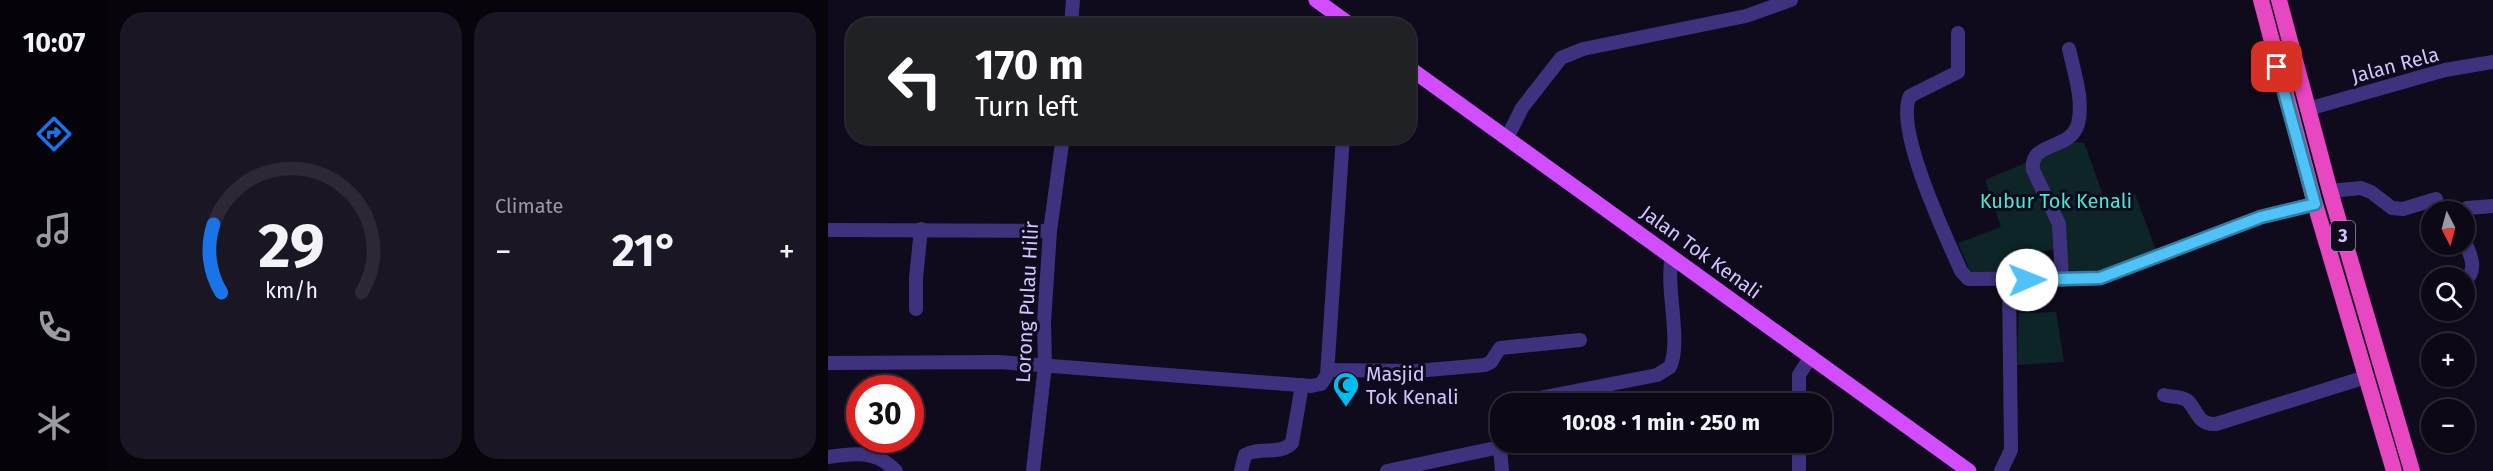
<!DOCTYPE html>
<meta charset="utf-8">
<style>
body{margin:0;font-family:"Fira Sans",sans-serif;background:#1a1623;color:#f1f3f6;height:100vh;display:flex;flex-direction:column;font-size:22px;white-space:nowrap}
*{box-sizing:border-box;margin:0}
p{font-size:20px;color:#9a9aa1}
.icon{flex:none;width:33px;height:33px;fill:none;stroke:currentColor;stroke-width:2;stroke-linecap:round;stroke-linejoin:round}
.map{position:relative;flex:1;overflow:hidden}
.side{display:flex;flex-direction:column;gap:12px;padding:12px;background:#07040c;width:720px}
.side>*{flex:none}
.guide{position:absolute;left:18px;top:18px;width:570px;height:126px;border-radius:24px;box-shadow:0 2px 4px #0004,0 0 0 2px #2c2935;background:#202124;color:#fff;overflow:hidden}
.needle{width:39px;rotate:174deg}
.buttons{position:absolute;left:1593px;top:201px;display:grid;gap:12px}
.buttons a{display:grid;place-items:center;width:54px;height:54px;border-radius:50%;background:#0c0816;box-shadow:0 2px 4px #0004,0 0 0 2px #2c2935;font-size:30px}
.speed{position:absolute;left:18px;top:375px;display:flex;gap:12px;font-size:30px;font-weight:700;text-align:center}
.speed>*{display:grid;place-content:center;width:78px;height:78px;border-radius:50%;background:#0c0816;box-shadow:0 2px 4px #0004,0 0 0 2px #2c2935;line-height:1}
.speed .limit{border:9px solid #d22;background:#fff;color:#111}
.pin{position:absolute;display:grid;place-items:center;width:51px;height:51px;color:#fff;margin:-26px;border-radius:12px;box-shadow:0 3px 9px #0006}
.me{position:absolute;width:66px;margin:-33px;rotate:89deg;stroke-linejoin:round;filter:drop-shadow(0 0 4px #0008)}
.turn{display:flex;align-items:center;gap:21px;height:126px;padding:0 30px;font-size:27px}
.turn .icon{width:78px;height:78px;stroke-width:2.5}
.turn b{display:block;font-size:42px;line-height:51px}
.big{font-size:45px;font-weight:700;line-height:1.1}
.side .widget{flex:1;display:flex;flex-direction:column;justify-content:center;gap:9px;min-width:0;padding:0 21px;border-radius:24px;background:#1a1623}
.side .dial{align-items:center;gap:0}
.dial svg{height:156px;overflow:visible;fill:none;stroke:#2c2935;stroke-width:7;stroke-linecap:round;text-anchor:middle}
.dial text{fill:#f1f3f6;stroke:none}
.heat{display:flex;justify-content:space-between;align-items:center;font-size:33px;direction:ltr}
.side .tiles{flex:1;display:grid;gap:12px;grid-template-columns:repeat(2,1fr)}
.trip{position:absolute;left:662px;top:393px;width:342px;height:60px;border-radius:24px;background:#0c0816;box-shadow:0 2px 4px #0004,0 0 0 2px #2c2935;font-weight:700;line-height:60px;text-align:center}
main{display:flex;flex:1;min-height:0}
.tabs{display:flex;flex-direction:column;width:108px;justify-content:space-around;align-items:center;background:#050309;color:#9a9aa1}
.tabs .icon{width:42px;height:42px}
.tabs .current{color:#1a73e8}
.tabs b{font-size:27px;color:#f1f3f6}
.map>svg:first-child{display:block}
.green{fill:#0d2527}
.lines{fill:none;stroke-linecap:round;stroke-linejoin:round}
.minor{stroke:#3e327f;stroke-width:14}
.primary{stroke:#d14dff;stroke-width:15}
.trunk{stroke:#e847c2;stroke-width:16}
.route-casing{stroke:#337fa1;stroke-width:15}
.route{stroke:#4fc3f7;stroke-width:10}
.labels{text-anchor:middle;stroke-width:6;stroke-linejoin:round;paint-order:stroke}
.shield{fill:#100a1d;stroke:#988ebb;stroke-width:1.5}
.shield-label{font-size:18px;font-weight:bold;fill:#d3c6ff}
.street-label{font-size:20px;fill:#d3c6ff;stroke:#100a1d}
.park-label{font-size:20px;fill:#4ce5d0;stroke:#100a1d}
.poi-label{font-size:20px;fill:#d3c6ff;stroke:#100a1d;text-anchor:start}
</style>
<main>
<nav class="tabs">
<b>10:07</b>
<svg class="icon current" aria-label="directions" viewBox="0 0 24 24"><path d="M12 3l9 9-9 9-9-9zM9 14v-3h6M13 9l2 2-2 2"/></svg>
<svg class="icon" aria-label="music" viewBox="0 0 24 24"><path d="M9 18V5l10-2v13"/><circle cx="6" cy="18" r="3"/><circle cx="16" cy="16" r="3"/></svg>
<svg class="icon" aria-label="phone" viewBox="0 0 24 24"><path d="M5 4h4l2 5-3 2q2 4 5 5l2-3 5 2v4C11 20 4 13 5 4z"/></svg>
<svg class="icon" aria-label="climate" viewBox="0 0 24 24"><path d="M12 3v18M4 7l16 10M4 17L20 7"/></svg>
</nav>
<section class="side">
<div class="tiles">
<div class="widget dial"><svg viewBox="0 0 100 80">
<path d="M14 69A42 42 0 1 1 86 69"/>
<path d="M14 69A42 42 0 0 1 10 34" stroke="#1a73e8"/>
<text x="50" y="56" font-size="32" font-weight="700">29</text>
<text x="50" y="72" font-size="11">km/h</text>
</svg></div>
<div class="widget"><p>Climate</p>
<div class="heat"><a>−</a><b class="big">21°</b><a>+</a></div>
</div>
</div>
</section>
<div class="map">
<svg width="1665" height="471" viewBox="0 0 1665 471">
<rect width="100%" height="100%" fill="#100a1d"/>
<!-- green -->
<g class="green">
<path d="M1247 142 1256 143 1276 197 1307 194 1329 253C1301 263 1268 282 1239 269L1230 248 1211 253 1213 271 1158 276 1142 271 1130 243 1173 227 1157 180Z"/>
<path d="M1228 312 1236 362 1189 365 1191 313Z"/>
</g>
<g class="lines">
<!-- minor -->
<g class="minor">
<path d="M243 26 245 0"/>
<path d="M1130 33V72L1082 96C1066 128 1118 237 1133 271L1140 279 1272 278 1433 217 1487 204"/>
<path d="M1480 109 1617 70 1665 62"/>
<path d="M679 138 694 108 733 58 755 49 918 16 963 0"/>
<path d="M1502 191 1533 188 1543 192 1564 208 1575 209 1608 199"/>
<path d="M1633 212 1639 208 1665 206"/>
<path d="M0 230 222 231"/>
<path d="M1636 240C1642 253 1651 271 1636 281"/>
<path d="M1234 280 1231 224 1205 170C1201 141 1242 151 1250 124 1256 100 1246 72 1241 49"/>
<path d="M88 309V278L93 229"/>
<path d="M0 363 171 362 483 386 493 384 499 375 515 136"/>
<path d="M500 370 588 371 657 365 663 362 672 348 752 340"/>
<path d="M1336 395C1344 398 1353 395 1360 401 1370 412 1370 425 1388 424L1538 377"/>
<path d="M681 404 829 375 842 367C854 340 837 289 844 257"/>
<path d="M971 404V375L983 356"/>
<path d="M672 407 669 413 674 471"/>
<path d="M0 457C26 453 48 450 68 471"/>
<path d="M205 471 217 365 216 322 222 231 235 136"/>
<path d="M413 471 417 455C432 446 451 456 464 443L474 385"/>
<path d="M559 471 672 447"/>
<path d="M971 471V442"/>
<path d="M1173 471 1183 450 1181 281"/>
</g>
<!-- primary -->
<g class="primary">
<path d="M488 0 524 26"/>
<path d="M580 67 1141 471"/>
</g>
<!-- trunk -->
<g class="trunk">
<path d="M1433 0 1487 204 1566 471"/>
<path d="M1451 0 1502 191 1584 471"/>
</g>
</g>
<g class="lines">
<!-- route casing -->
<g class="route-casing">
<path id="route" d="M1199 280 1272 278 1433 217 1487 204 1449 67"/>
</g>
<!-- route -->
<use href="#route" class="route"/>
</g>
<!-- icons -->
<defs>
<g id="mosque-pin" transform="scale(1.35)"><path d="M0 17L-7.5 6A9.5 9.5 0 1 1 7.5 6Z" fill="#00bdf1" stroke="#100a1d"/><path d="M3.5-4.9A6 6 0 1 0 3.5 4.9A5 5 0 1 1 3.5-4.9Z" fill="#111"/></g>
</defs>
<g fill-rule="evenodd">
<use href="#mosque-pin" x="518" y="385"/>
</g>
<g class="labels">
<!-- shield labels -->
<rect class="shield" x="1503" y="221" width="24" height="30" rx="4.5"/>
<g class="shield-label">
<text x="1515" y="242">3</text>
</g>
<!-- street labels -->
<g class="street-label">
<text transform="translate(1567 65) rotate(-15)" y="7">Jalan Rela</text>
<text transform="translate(873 252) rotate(36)" y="7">Jalan Tok Kenali</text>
<text transform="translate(199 302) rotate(-87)" y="7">Lorong Pulau Hilir</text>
</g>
<!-- park labels -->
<g class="park-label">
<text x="1228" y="208">Kubur Tok Kenali</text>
</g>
<!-- poi labels -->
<g class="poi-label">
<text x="538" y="381">Masjid<tspan x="538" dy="23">Tok Kenali</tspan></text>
</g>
</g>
</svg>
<div class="buttons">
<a><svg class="needle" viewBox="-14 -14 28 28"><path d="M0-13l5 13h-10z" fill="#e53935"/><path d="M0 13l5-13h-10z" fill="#9a9aa1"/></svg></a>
<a><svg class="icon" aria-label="search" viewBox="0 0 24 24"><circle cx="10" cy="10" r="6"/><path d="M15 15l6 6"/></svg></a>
<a>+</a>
<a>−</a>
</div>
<div class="speed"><div class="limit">30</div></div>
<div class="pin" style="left:1449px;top:67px;background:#d93025"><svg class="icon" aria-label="arrive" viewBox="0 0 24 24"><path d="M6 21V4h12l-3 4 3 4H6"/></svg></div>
<svg class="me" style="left:1199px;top:280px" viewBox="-20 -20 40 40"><circle r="19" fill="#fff"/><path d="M0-13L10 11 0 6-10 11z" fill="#4fc3f7"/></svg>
<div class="trip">10:08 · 1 min · 250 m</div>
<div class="guide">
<div class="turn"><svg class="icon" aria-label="left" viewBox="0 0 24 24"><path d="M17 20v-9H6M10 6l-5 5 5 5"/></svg><div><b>170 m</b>Turn left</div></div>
</div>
</div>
</main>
